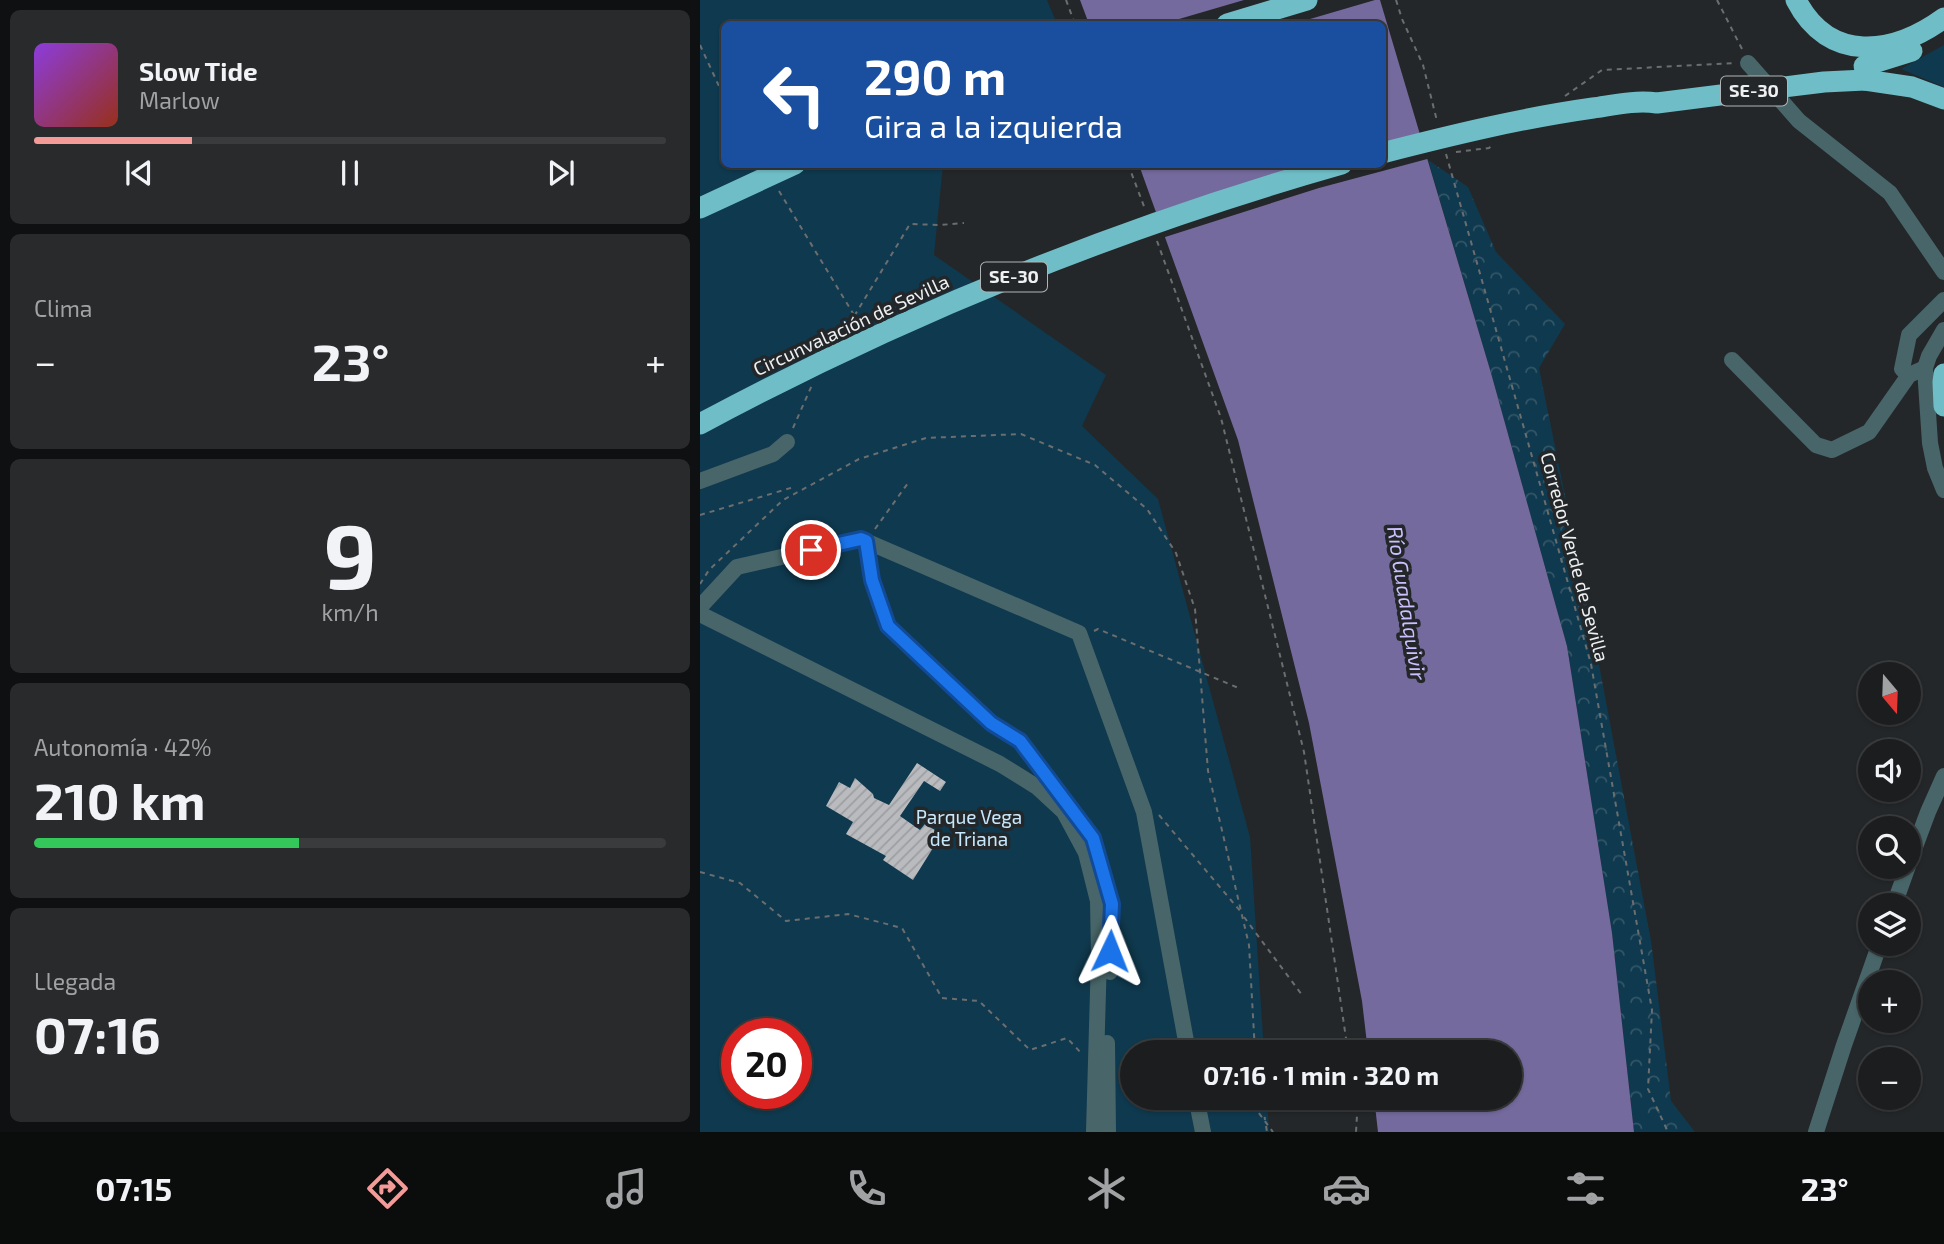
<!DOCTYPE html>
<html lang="es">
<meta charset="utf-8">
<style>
body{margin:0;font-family:"Exo 2",sans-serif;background:#282a2c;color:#f1f3f6;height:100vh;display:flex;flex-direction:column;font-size:26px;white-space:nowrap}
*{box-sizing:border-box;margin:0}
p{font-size:23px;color:#a0a2a4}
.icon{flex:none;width:38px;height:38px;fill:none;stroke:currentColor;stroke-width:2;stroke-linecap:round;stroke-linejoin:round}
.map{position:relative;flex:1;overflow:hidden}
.sheet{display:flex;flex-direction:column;gap:10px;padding:10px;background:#0f1011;width:700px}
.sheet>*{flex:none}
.hud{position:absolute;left:21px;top:21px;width:665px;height:147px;border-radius:10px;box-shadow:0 2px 5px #0004,0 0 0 2px #393b3d;background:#1a4fa0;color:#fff;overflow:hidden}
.needle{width:46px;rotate:161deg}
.buttons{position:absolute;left:1158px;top:662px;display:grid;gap:14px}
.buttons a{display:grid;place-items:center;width:63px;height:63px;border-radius:50%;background:#1b1d1f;box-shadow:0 2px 5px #0004,0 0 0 2px #393b3d;font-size:35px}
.speed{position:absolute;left:21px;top:1018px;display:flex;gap:14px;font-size:35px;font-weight:700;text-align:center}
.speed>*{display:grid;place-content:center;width:91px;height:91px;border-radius:50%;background:#1b1d1f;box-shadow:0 2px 5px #0004,0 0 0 2px #393b3d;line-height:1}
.speed .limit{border:10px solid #d22;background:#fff;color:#111}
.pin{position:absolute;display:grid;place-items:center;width:60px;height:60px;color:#fff;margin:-30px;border:4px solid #fff;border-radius:50%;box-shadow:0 2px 7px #0007}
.me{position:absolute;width:77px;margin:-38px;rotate:2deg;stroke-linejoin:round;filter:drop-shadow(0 0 5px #0008)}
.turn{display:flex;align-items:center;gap:24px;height:147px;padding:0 28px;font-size:32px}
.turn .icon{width:91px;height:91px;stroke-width:2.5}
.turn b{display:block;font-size:49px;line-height:60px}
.big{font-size:52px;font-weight:700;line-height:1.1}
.sheet .widget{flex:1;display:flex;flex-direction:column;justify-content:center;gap:10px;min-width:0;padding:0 24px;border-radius:10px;background:#282a2c}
.sheet .dial{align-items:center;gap:0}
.dial b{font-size:91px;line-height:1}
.song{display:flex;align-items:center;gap:21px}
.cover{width:84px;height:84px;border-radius:10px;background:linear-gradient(135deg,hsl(270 70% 55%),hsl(10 70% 35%))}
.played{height:7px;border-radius:4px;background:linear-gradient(90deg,#f59b97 25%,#393b3d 25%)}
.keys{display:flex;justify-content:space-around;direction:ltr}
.heat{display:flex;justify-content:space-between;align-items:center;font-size:38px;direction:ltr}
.charge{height:10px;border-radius:5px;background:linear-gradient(90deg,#34c759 42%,#393b3d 0)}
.trip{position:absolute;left:420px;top:1040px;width:402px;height:70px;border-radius:35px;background:#1b1d1f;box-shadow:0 2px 5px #0004,0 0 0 2px #393b3d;font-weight:700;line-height:70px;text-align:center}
.dock{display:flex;height:112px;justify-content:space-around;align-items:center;background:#0b0c0c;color:#a0a2a4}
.dock .icon{width:49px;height:49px}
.dock .active{color:#f59b97}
.dock b{font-size:32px;color:#f1f3f6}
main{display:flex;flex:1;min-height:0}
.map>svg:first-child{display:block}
.green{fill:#0f394e;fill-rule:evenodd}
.forest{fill:url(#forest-crowns)}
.water{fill:#756a9d}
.pier{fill:#242729}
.building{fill:url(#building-hatch)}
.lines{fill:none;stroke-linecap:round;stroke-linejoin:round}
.path{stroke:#6b6e6f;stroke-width:2;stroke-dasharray:5 5;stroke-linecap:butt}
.minor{stroke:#486669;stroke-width:16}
.highway{stroke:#6fbec7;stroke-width:21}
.highway-bridge{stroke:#6fbec7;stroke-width:21}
.route-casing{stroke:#114b97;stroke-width:18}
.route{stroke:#1a73e8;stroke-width:12}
.labels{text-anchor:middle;stroke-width:7;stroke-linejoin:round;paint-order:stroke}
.shield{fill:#242729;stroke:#b1b4b5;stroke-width:2}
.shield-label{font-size:18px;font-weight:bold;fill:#eef0f1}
.street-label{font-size:19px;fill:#eef0f1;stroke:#242729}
.park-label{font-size:19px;fill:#c8e8fc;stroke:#242729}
.water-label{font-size:21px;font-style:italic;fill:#ccbffe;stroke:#242729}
</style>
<main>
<section class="sheet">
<div class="widget">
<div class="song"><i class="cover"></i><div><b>Slow Tide</b><p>Marlow</p></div></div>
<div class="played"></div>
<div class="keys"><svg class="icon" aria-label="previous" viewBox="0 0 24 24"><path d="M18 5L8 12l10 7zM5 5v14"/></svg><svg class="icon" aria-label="pause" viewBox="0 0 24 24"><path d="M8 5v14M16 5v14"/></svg><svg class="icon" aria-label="next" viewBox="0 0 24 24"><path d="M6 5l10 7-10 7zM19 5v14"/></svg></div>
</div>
<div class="widget"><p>Clima</p>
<div class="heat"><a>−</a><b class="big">23°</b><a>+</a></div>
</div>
<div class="widget dial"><b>9</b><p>km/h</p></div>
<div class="widget"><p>Autonomía · 42%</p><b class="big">210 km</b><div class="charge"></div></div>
<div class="widget"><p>Llegada</p><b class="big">07:16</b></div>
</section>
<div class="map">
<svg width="1244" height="1132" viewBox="0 0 1244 1132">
<defs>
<pattern id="forest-crowns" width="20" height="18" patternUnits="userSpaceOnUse" patternTransform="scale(1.75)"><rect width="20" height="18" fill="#0f394e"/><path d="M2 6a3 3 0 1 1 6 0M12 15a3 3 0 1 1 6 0" fill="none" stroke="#325668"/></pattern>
<pattern id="building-hatch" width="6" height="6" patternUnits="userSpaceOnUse" patternTransform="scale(1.75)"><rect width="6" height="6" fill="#babbbf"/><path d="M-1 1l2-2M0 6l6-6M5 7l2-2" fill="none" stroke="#9d9ea1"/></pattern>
</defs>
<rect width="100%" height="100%" fill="#242729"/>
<!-- green -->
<g class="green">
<path d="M0 0H347L357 24H24V164L243 165 234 255 406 375 382 426 458 499 550 837 564 1052H432V1097H567L569 1132H0ZM37 1034H96V1094H37Z"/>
<path d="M1244 45V87L1201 69Z"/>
</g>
<!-- forest -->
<path class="forest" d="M728 160 768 187 796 252 865 324 839 368 894 638 951 941 971 1101 995 1132H934L912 933 867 646 791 373Z"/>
<!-- water -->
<path class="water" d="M380 0H680L791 373 867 646 912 933 934 1132H678L674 1097H810V1052H668L662 1001 609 723 538 440 439 165 682 164V24H389Z"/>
<!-- pier -->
<g class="pier">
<path d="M544 0H675L593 24H462Z"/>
<path d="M724 134 731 158 619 188 462 238 453 213 602 165 682 164 683 144Z"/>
</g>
<!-- building -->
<path class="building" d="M217 763 246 782 240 791 224 781 200 816 220 830 225 824 238 832 230 845 233 848 213 880 183 860 186 856 146 834 153 822 126 806 139 782 150 788 155 778 173 794 174 798 189 805Z"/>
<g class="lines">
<!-- path -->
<g class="path">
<path d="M366 0 375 24"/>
<path d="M696 0 702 19 723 65 737 121"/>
<path d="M1017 0 1042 49"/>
<path d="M0 45 24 97"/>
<path d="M865 96 902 70 1034 63"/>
<path d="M756 152 789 148 794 144"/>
<path d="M746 154 891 664 952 1010 948 1089 968 1132"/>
<path d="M428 164 445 209"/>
<path d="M79 191 154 315"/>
<path d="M457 241 521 418 604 752 648 1052"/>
<path d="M144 333 210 224 240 225 264 223"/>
<path d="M93 428 112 385"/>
<path d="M0 515 94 487"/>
<path d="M175 529 208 483"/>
<path d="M0 584 9 570 83 500 159 459 226 438 321 434 395 465 447 509 476 553 495 609 508 771 549 945 555 1052"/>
<path d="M394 631 398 629 541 689"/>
<path d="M459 815 541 912"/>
<path d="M0 872 40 883 86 921 148 914 202 928 242 998 279 1001 330 1050 367 1038 383 1055"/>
<path d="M544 917 602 995"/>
<path d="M500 1043 505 1042 512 1052"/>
<path d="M547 1097 573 1132"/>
<path d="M562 1097 565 1120"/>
<path d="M654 1097 657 1115 656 1132"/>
<path d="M566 1126 567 1132"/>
</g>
<!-- minor -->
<g class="minor">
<path d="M1048 63 1099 121 1190 193 1244 272"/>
<path d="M1244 330 1229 356 1225 368 1230 443 1235 468 1244 490"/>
<path d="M1032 360 1116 445 1132 450 1169 432 1209 375 1225 368"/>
<path d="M1209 375 1202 369 1209 335 1244 300"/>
<path d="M0 481 73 454 87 442"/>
<path d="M166 541 172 580 188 626 291 723 320 741 393 838 412 904 410 972"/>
<path d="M0 607 37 567 161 539 379 633 444 812 488 1052"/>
<path d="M0 614 300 764 337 787 364 812 386 853 398 901 399 956 394 1132"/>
<path d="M1209 863 1228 812 1244 776"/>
<path d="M1194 905 1208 866"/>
<path d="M407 1043 408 1132"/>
<path d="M496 1097 503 1132"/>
<path d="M1116 1132 1144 1045 1180 943"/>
</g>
<!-- highway -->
<g class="highway">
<path d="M1096 0C1129 64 1193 55 1244 18"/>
<path d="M527 24 607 0"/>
<path d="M1164 66 1212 51"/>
<path d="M1165 80 1212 87 1244 99"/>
<path d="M1244 374 1243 382 1244 406"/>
</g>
<!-- highway-bridge -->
<g class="highway-bridge">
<path d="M682 153C752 135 822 118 893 108 914 105 935 100 957 103L1124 82 1165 80"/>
<path d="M0 208 95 164"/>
<path d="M0 424C203 315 420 227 642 164"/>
</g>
</g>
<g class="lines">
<!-- route casing -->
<g class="route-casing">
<path id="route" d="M111 550 161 539 166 541 172 580 188 626 291 723 320 741 393 838 412 904 410 951"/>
</g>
<!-- route -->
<use href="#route" class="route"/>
</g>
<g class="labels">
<!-- shield labels -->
<g class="shield">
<rect x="1021" y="76.5" width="66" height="29" rx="5"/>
<rect x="281" y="262.5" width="66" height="29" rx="5"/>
</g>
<g class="shield-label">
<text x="1054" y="97">SE-30</text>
<text x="314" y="283">SE-30</text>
</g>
<!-- street labels -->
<g class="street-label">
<text transform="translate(151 325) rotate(-25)" y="7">Circunvalación de Sevilla</text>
<text transform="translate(875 557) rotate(75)" y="7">Corredor Verde de Sevilla</text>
</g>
<!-- park labels -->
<g class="park-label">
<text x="269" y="824">Parque Vega<tspan x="269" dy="22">de Triana</tspan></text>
</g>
<!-- water labels -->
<g class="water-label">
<text transform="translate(706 603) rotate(81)" y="7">Río Guadalquivir</text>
</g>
</g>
</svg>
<div class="buttons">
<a><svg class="needle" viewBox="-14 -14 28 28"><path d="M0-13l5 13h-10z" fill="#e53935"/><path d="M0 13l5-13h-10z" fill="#a0a2a4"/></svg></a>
<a><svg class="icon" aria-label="sound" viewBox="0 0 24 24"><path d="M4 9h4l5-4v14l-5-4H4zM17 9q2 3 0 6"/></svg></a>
<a><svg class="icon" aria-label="search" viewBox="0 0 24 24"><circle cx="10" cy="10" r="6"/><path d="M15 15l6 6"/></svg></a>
<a><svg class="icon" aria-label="layers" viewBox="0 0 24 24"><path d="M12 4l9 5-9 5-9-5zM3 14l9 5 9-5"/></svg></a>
<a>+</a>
<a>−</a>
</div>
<div class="speed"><div class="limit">20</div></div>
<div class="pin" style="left:111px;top:550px;background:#d93025"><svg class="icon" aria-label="arrive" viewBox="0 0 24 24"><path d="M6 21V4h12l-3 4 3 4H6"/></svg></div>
<svg class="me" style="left:410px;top:951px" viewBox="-20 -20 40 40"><path d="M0-17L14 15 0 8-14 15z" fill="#1a73e8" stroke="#fff" stroke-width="4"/></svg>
<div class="trip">07:16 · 1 min · 320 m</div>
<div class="hud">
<div class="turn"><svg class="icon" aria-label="left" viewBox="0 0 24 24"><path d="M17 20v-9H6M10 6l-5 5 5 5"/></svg><div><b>290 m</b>Gira a la izquierda</div></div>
</div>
</div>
</main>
<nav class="dock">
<b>07:15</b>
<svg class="icon active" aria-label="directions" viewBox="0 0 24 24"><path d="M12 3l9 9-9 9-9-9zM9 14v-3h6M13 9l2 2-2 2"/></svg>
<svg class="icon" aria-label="music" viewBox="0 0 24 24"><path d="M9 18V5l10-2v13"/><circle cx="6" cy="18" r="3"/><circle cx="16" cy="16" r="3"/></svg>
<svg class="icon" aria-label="phone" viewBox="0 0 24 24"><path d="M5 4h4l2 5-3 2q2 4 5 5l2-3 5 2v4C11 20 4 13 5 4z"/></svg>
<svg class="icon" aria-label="climate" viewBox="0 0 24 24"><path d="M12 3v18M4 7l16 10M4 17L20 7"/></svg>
<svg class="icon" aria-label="car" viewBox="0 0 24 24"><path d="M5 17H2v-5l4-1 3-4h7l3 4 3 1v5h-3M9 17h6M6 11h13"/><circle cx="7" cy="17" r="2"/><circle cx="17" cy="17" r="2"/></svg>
<svg class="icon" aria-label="filters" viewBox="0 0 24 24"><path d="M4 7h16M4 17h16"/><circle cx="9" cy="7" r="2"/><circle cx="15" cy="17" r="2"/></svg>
<b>23°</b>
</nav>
